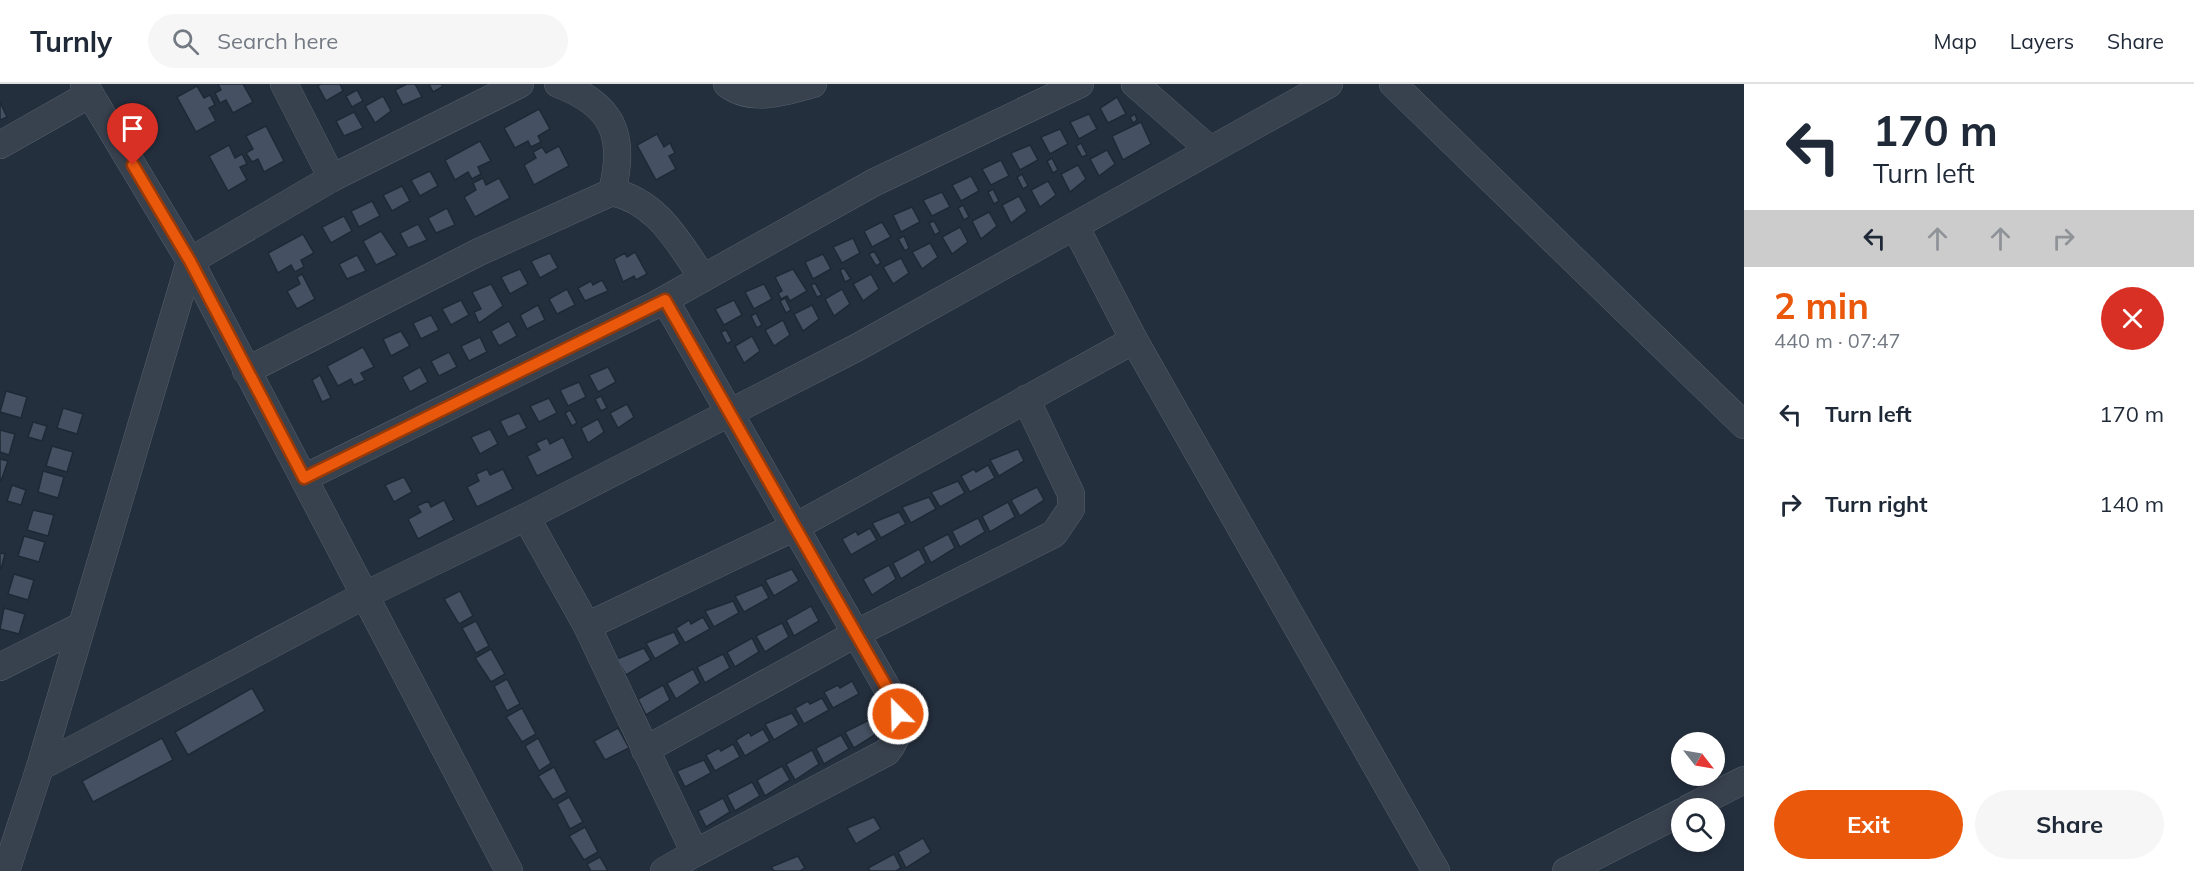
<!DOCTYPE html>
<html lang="en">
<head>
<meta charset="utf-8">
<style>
	:root { --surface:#fff; --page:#f6f6f7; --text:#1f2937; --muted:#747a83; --line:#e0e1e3; --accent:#ea580c }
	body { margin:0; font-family:Mulish,sans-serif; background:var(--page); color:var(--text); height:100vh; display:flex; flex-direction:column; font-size:22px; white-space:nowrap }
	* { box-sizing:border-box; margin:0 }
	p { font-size:20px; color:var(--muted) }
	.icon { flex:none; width:33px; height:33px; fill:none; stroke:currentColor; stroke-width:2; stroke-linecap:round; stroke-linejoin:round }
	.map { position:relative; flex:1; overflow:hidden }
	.sheet { display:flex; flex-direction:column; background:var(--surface); width:450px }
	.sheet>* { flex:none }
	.banner { background:#fff; color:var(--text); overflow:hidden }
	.needle { width:39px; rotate:121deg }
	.controls { position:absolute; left:1671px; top:648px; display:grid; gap:12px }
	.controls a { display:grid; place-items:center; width:54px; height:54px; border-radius:50%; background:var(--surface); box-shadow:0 3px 9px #0003; font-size:30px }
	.pin { position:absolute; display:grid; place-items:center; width:51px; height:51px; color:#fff; margin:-62px -26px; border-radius:50% 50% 50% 0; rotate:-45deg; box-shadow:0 0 6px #0007 }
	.pin .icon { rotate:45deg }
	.me { position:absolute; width:66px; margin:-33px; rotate:337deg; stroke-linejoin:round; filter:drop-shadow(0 0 4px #0008) }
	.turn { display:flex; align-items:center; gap:21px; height:126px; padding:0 30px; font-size:27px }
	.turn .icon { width:78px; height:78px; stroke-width:2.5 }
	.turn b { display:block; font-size:42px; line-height:51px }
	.lanes { display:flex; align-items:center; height:57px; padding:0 30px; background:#0003; justify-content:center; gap:30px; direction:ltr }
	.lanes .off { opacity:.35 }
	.round { display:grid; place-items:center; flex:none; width:63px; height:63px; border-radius:32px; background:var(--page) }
	.head { display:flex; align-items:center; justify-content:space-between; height:102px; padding:0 30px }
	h1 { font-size:36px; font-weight:700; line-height:45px; color:var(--accent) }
	.button { display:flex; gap:12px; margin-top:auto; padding:12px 30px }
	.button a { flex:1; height:69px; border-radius:36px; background:var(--accent); color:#fff; font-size:24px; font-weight:700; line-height:69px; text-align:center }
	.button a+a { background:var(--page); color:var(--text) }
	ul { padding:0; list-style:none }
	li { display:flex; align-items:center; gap:18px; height:90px; padding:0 30px }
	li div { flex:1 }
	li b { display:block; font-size:22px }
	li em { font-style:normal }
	header { display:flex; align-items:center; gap:36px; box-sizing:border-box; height:84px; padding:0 30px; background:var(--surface); border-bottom:2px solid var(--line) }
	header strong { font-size:28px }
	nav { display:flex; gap:33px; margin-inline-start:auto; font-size:21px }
	.search { width:420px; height:54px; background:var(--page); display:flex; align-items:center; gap:15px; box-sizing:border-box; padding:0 21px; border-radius:33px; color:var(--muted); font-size:22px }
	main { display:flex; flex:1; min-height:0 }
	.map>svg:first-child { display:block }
	.building { fill:#455162; stroke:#1f2835; stroke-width:1.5 }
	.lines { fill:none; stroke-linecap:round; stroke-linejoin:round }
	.minor-casing { stroke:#565f6c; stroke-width:28 }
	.minor { stroke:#38414e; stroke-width:27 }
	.route-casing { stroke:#983908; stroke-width:15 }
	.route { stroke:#ea580c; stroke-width:10 }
</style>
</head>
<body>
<header>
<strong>Turnly</strong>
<div class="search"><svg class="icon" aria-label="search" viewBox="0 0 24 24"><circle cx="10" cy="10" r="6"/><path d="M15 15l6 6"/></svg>Search here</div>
<nav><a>Map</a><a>Layers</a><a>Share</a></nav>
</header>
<main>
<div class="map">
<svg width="1744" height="787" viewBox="0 0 1744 787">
	<rect width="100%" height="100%" fill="#242f3e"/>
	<g class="building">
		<polygon points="218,0 243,0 253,18 233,29 226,16 220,19 215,9 221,6"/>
		<polygon points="321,0 340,0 343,7 326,17 318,2"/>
		<polygon points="407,0 415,0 422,13 403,21 395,6"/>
		<polygon points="429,0 442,0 442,3 433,8"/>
		<polygon points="197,2 204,14 210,11 215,21 209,24 216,37 196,48 177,13"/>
		<polygon points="357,6 363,17 352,23 346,12"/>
		<polygon points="383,12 391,27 375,39 365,22"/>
		<polygon points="1117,13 1126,30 1108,39 1100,24"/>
		<polygon points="0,18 7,33 0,36"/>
		<polygon points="539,25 550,45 538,52 541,58 531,63 528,57 515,64 504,44"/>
		<polygon points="354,28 363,44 344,52 336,37"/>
		<polygon points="1089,30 1097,45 1079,55 1070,38"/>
		<polygon points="1135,30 1137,36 1133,39 1130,33"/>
		<polygon points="1141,38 1151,60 1123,76 1112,52"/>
		<polygon points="266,42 284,77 264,88 258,75 252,78 246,69 253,65 246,52"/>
		<polygon points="1060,45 1068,60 1050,70 1041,53"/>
		<polygon points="657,50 664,63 670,59 675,69 669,72 676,85 656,96 637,61"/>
		<polygon points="480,57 491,77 478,83 481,90 472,95 468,88 455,96 445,76"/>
		<polygon points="1081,59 1087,71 1082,73 1076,62"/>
		<polygon points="229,61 235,74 242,70 247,80 240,83 247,96 228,107 209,72"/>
		<polygon points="1030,61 1038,76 1020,86 1011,69"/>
		<polygon points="559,62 569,82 534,101 524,81 536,74 533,68 542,63 546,69"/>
		<polygon points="1107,66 1115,80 1099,92 1090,75"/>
		<polygon points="1052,74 1058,86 1053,89 1047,77"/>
		<polygon points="1001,76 1009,92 991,101 982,85"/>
		<polygon points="1078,81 1086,95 1070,108 1061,90"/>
		<polygon points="430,87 438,102 420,112 411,96"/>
		<polygon points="1022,90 1028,102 1023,105 1017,93"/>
		<polygon points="971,92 979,107 961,117 952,101"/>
		<polygon points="483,94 486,101 499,94 510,114 475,133 464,113 476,106 473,99"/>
		<polygon points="1048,97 1056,111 1040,123 1031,106"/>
		<polygon points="402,102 410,117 392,127 383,111"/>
		<polygon points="993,105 999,117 994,120 988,108"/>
		<polygon points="942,108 950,123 932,132 923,116"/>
		<polygon points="1019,112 1027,127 1011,139 1002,121"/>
		<polygon points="372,117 380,132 359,143 351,127"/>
		<polygon points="963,121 969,133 964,136 958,124"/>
		<polygon points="912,123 920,138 901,148 893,131"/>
		<polygon points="447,124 455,141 436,149 428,134"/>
		<polygon points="989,128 997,142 981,155 972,137"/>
		<polygon points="344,132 352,147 331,159 322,143"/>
		<polygon points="934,137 940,148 935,151 929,139"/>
		<polygon points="882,138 891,153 872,163 864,147"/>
		<polygon points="418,140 427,156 408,164 400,149"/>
		<polygon points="960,143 968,158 952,170 942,153"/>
		<polygon points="381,147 397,171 376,181 363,157"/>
		<polygon points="303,150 314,169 301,176 304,183 295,188 291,181 278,189 268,169"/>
		<polygon points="904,152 909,164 905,167 898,155"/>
		<polygon points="853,154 860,169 842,179 833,163"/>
		<polygon points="930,159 938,173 922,185 912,168"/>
		<polygon points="874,167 881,179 876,182 869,170"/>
		<polygon points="635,168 647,190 636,196 634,192 623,198 614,175 625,169 627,173"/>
		<polygon points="550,169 558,184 540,194 531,177"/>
		<polygon points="823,170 831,185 813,195 805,178"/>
		<polygon points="357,171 366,187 347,195 339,180"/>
		<polygon points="901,174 909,189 893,200 883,183"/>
		<polygon points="844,184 851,195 845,198 840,186"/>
		<polygon points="520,185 528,200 510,210 501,193"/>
		<polygon points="793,185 807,207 790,217 787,212 781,215 778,209 782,207 775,193"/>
		<polygon points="302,190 315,215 297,225 287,207 300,200 297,193"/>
		<polygon points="871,190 879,205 863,217 853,200"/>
		<polygon points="602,196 608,207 585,217 578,204 591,197 593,201"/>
		<polygon points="815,199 822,211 817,213 811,201"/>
		<polygon points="491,200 503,222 479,239 474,228 481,225 472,208"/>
		<polygon points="764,200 772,215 754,225 745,208"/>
		<polygon points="567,205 575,221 557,230 549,215"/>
		<polygon points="842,205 850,220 834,232 825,215"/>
		<polygon points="785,214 791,226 786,229 780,217"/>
		<polygon points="461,216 469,231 451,241 442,225"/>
		<polygon points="734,216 742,231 724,241 715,225"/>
		<polygon points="538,221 545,236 527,245 520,231"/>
		<polygon points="812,221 819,235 803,247 794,230"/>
		<polygon points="756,229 762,241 757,244 751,232"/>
		<polygon points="431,231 439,246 421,255 413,239"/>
		<polygon points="783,236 790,251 774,262 765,246"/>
		<polygon points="509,237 517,252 499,262 491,247"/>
		<polygon points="726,246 732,257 727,260 721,248"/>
		<polygon points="401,247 410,262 391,272 383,255"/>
		<polygon points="752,252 760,267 744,279 735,262"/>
		<polygon points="480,253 487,268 469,277 461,262"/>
		<polygon points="363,263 374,283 361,289 365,296 354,301 351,295 338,302 327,282"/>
		<polygon points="449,268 457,283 439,292 431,277"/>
		<polygon points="420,283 428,298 410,308 402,293"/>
		<polygon points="608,283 616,298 598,308 589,291"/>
		<polygon points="320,291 331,314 322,318 312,296"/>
		<polygon points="579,298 586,313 568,322 560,306"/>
		<polygon points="6,307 27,313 21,334 0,328"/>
		<polygon points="601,312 607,324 601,327 595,315"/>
		<polygon points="549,314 557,329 539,338 530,322"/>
		<polygon points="627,320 634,333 618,344 610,329"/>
		<polygon points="63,324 83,330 77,350 57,344"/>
		<polygon points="570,326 577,339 572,342 565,329"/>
		<polygon points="519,329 527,344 508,353 500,337"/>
		<polygon points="598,335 604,348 588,359 581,344"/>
		<polygon points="33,338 47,342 42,357 28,353"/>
		<polygon points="490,345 498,360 480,370 471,353"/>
		<polygon points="0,346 15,350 9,371 0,368"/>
		<polygon points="563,353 573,374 537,392 527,372 540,366 536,359 547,354 550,360"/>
		<polygon points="52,362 73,368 67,388 46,382"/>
		<polygon points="1018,365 1024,377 999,392 990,376"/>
		<polygon points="0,375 8,377 1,397 0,397"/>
		<polygon points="988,381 995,394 970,408 961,392 974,385 976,388"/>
		<polygon points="487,385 490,391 503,385 513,405 477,423 467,403 479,397 476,390"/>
		<polygon points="43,387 64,393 58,414 38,408"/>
		<polygon points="404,393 412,408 394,418 385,401"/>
		<polygon points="958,397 965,409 940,423 931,408"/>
		<polygon points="12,401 26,406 21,421 7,417"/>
		<polygon points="1037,403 1044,416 1020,432 1011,416"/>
		<polygon points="929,413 936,425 911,439 902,423"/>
		<polygon points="444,416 454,436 418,455 408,435 421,428 417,422 428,417 431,423"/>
		<polygon points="1008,418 1015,433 990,448 982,432"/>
		<polygon points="33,426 54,431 48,452 27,446"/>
		<polygon points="899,428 906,440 881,454 872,439"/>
		<polygon points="978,434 985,448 960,463 952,447"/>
		<polygon points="870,444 877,456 851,471 842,455 856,447 858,451"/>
		<polygon points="948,450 955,464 931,479 923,463"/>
		<polygon points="24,452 45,458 39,478 18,472"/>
		<polygon points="919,465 926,479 901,495 893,479"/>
		<polygon points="0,469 5,470 1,485 0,485"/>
		<polygon points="889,481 896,495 872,511 863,495"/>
		<polygon points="792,485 799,497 774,512 765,496"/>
		<polygon points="14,490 34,496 28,516 8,510"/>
		<polygon points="762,501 769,514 744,528 735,512"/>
		<polygon points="460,507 473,532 459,540 444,515"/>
		<polygon points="733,517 739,529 714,543 705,527"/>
		<polygon points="811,522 819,537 794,552 786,536"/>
		<polygon points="4,524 25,530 19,550 0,545"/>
		<polygon points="703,533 710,545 685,559 676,544 689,536 691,540"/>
		<polygon points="476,537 489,562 476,569 462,544"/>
		<polygon points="782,539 789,553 765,568 756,552"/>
		<polygon points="674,548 680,560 655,575 646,559"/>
		<polygon points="752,554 759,568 735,583 727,568"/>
		<polygon points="644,564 651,576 626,591 617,575"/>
		<polygon points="491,565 505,590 491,598 475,574"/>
		<polygon points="723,570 730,584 705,599 697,583"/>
		<polygon points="693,585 700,599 676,615 667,599"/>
		<polygon points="507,595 520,620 507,627 494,602"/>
		<polygon points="852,597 859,610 833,624 824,608 838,601 840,604"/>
		<polygon points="663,601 670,616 646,631 638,615"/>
		<polygon points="252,604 265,627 188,671 175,648"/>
		<polygon points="822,614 829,626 804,640 795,624 808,617 810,620"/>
		<polygon points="522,624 536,650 522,658 506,633"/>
		<polygon points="792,629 799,641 774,656 765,640"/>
		<polygon points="871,635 878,649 854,664 845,648"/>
		<polygon points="618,644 629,664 605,676 594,657"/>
		<polygon points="763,645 770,657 745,672 736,656 749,648 751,652"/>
		<polygon points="841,651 849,665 824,680 816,664"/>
		<polygon points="162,654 173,676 93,718 82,697"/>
		<polygon points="538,654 551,679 539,687 525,662"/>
		<polygon points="733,660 740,673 715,687 706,671 719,664 721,667"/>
		<polygon points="812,666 819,680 795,696 786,680"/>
		<polygon points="704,676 711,689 685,703 677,687"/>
		<polygon points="782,682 790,696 765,712 757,696"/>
		<polygon points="554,683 567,708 553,716 538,692"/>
		<polygon points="752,698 760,712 735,727 727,711"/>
		<polygon points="569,713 583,738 570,745 557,720"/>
		<polygon points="723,714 730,728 706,743 698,727"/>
		<polygon points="874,733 881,745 856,760 847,744"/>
		<polygon points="585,743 598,768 584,776 569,752"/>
		<polygon points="923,754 931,768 906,784 898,768"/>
		<polygon points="894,770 901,784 896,787 870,787 868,784"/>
		<polygon points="798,772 805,784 800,787 774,787 771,783"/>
		<polygon points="600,773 608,787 591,787 587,780"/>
	</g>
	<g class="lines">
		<g class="minor-casing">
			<g id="minor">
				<polyline points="84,0 190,177 509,787"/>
				<polyline points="284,0 332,94"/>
				<path d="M558,0C614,21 626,52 612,108"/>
				<path d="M727,0C751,19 785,8 813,0"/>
				<polyline points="1135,0 1209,65"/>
				<polyline points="1393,0 1744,341"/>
				<polyline points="0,61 90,10"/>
				<polyline points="1075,142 1134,256 1436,787"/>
				<path d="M246,287L479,168L612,108C658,118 678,158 703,194"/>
				<polyline points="304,394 657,220 873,99 1080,0"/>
				<polyline points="526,433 587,542 797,442 1134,256"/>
				<path d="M587,542L695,769L887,668C901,650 900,637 894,616L665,216"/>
				<polyline points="0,583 81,542"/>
				<polyline points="645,666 857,549 1054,450 1071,425 1071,410 1026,315"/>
				<polyline points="40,683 363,512 526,433 856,264 1329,0"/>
				<polyline points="1689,724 1744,696"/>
				<polyline points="6,787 40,683 190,177 332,94 520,0"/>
				<polyline points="664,787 695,769"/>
				<polyline points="1566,787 1682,728"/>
			</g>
		</g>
		<use href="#minor" class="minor"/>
	</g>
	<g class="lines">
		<g class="route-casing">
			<polyline id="route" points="133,81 190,177 304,394 665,216 894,616 898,630"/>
		</g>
		<use href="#route" class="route"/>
	</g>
</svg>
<div class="controls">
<a><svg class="needle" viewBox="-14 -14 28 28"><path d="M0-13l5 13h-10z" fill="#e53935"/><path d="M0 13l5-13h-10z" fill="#747a83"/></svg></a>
<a><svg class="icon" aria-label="search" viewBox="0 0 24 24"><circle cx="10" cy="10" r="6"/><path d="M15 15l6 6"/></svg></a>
</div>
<div class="pin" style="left:133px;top:81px;background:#d93025"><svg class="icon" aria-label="arrive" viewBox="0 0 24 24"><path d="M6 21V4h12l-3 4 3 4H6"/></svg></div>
<svg class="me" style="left:898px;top:630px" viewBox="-20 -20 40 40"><circle r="17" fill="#ea580c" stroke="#fff" stroke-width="3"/><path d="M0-11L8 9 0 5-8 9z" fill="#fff"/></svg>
</div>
<section class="sheet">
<div class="banner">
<div class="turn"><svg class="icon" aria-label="left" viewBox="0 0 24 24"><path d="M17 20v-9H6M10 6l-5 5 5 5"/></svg><div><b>170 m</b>Turn left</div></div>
<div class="lanes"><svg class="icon" aria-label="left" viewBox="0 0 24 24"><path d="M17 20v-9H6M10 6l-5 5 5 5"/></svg><svg class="icon off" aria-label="ahead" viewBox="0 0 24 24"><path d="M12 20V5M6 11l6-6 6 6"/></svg><svg class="icon off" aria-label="ahead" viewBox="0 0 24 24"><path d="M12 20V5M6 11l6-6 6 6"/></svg><svg class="icon off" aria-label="right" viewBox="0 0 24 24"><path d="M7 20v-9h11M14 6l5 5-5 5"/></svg></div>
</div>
<div class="head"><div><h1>2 min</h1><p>440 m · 07:47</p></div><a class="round" style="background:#d93025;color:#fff"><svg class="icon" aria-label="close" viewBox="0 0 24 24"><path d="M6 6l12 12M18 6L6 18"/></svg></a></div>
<ul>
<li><svg class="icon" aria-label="left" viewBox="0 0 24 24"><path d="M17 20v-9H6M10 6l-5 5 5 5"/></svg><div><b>Turn left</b></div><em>170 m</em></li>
<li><svg class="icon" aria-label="right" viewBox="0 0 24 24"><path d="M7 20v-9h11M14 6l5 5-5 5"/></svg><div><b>Turn right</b></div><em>140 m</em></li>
</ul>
<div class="button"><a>Exit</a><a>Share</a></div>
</section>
</main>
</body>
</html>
